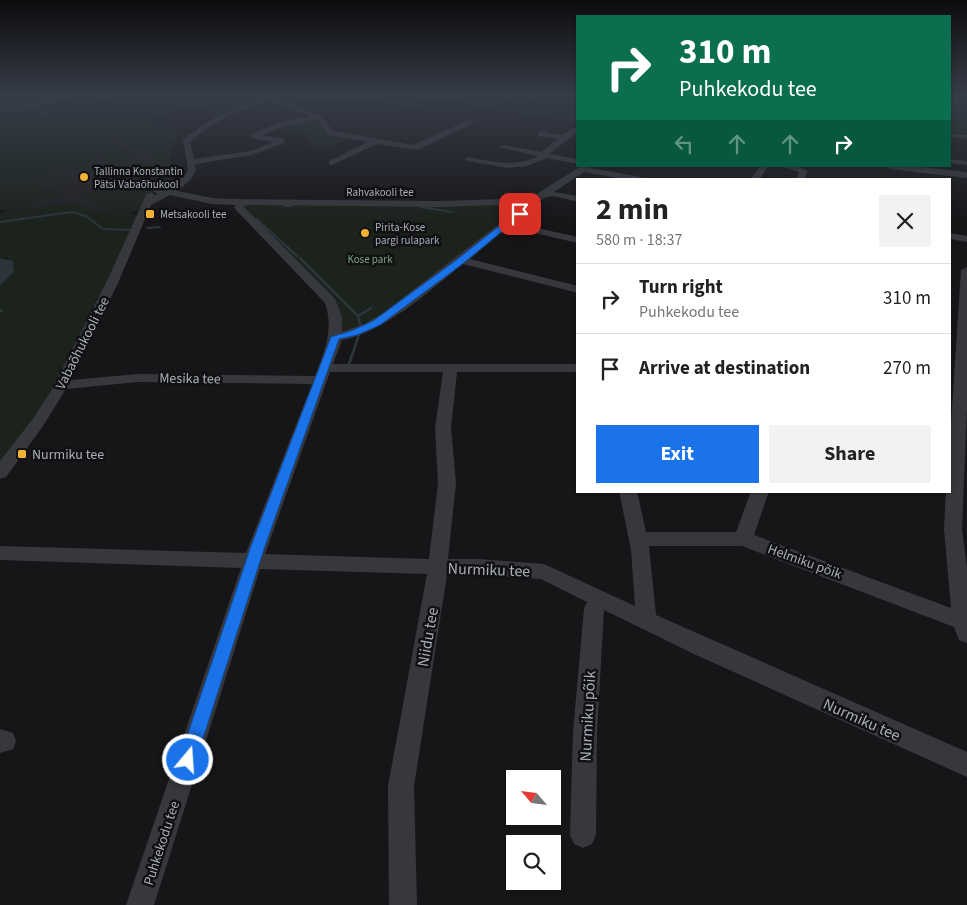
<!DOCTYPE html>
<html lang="en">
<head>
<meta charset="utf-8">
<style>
	:root { --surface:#fff; --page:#f2f2f2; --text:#222; --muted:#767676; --line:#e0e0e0; --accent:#1a73e8 }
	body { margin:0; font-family:"Source Sans 3",sans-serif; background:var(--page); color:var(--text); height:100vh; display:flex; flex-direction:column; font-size:19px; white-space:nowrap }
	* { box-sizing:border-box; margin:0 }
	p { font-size:16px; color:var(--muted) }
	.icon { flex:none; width:28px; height:28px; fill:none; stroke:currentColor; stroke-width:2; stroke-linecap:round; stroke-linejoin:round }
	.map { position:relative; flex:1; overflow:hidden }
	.drawer { position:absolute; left:576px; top:178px; width:375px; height:315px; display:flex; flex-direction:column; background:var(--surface); border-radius:0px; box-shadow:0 1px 4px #0004 }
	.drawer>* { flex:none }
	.top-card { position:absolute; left:576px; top:15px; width:375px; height:152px; border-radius:0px; box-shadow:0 1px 4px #0004; background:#0b6e4f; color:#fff; overflow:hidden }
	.needle { width:32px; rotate:298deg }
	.tools { position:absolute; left:506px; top:770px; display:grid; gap:10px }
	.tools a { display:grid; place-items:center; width:55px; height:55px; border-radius:0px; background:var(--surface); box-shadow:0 1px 4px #0004; font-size:25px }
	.pin { position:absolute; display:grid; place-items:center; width:42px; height:42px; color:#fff; margin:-21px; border-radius:10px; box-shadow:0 2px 8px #0006 }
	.me { position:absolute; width:55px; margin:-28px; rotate:18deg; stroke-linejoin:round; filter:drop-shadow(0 0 4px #0008) }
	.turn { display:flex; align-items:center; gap:18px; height:105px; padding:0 20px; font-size:22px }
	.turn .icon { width:65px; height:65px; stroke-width:2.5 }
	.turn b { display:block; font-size:35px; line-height:42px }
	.lanes { display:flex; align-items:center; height:48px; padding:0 20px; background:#0003; justify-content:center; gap:25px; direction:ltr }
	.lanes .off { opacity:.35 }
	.round { display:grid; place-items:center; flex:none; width:52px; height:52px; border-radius:0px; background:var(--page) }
	.headline { display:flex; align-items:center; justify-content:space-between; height:85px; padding:0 20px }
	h1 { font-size:30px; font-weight:700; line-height:38px }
	.action { display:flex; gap:10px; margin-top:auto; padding:10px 20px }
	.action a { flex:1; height:58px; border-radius:0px; background:var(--accent); color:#fff; font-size:20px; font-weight:700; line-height:58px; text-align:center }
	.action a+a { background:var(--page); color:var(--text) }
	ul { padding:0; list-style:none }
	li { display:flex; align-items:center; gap:15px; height:70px; padding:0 20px; border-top:1px solid var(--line) }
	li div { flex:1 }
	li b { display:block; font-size:19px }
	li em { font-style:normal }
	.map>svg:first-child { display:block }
	.built { fill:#222225 }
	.green { fill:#1c231d; fill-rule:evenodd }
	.water { fill:#2c353c }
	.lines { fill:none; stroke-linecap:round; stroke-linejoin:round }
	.stream-far3 { stroke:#2c353c; stroke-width:1 }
	.stream-far2 { stroke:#2c353c; stroke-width:2 }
	.stream-far1 { stroke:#2c353c; stroke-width:2.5 }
	.stream { stroke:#2c353c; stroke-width:3 }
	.minor { fill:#37383d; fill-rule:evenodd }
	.route { fill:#1a73e8; stroke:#114b97 }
	.poi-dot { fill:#f2b134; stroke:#111113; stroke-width:2 }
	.labels { text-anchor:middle; stroke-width:5; stroke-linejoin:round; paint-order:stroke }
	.far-poi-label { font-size:11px; fill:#a8adb8; stroke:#111113; text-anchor:start }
	.far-street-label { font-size:11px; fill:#a8adb8; stroke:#111113 }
	.far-park-label { font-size:11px; fill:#7fa381; stroke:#111113 }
	.street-label { font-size:14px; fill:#a8adb8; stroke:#111113 }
	.poi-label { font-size:14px; fill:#a8adb8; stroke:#111113; text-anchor:start }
	.near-street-label { font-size:16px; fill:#a8adb8; stroke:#111113 }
</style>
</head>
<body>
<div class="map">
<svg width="967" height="905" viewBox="0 0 967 905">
	<rect width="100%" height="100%" fill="#161618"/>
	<polygon class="built" points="86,123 167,164 160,183 152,187 129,215 8,211 12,203 0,169 65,167 87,154"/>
	<g class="green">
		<polygon points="0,95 59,95 41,102 0,109"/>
		<path d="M80,95H276L224,115L202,108L176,109L147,119L177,131L170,161L177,170L182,171C163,182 162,187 140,182L144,180L149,181L155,178L140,175L134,177L140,179L137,180L131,179L140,173L142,170L123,169L109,173L115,170V168L101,156L91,159L107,173L97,175L70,167L32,181L31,183L33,184L52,189L66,195L36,201L33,203L32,206L10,209L77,203L75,204L98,211L94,214L101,212L137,215L101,297L91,301L101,299L64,369L59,372H63L53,391L6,458L0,461V285L14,272V264L6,258H0V213L8,210L0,211V113L35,107ZM112,137L131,147L125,149C132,152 135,154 142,152L166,165L152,167L153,166L104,139Z"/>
		<polygon points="401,95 577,95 577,122"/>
		<polygon points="950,95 967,95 967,134 950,132"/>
		<polygon points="307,120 317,121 329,135 349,139 322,151 311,145 305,132 281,128"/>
		<path d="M119,182C130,183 144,182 154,188L147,195L139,211C126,214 108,211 96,206L100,204L84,197L79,198Z"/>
		<polygon points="248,204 527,204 376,321 343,332 340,331 339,316 243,206"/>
	</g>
	<g class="water">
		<polygon points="59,95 80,95 35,107 0,113 0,109 40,102"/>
		<polygon points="0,258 13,261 14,272 0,285"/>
	</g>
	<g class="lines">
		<g class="stream-far3">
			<polyline points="190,95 212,107"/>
			<polyline points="534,99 538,95"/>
			<polyline points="179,108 199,101"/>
			<polyline points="569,109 578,103"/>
			<polyline points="42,114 112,95"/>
		</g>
		<g class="stream-far2">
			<polyline points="284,206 291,206"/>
			<polyline points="421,207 452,212"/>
			<polyline points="257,219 287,247"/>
			<polyline points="0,222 72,212 86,216 103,229 131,230"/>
			<polyline points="147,228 160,227"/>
		</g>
		<g class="stream-far1">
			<polyline points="286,246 297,256"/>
			<polyline points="300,258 358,316 361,328"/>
			<polyline points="0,310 2,311"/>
			<polyline points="358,316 371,308"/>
			<polyline points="352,356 359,334"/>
		</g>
		<polyline class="stream" points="349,364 352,355"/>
		<g class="minor">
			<path d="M272,95H281L275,98L321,116L333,131L413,145L468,120L475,122L417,150L377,144L332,165H329V161L368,142L328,135L317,119L283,127L262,135L284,139V143L252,155L195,164L196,170L191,179L178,191L212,198L233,199L440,201L530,198L581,166H591L590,168L641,177L642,179H623L584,172L554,192L578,196V202C569,200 554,194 547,197C537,200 524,215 514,223L578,237V243L508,227L470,259L578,286V293L463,264C430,290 384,333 342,340L333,364H578V372H457L451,428L456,483L448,559H479L544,564L635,606L631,550L619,491H637L646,532H736L751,491H769L754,535L951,608L944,529L946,491H950V438L961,270L967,267V409L962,529L967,568V643L959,640L954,627L742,546H649L656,615L967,752V777L696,655L604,610L597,732L596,835L592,844L583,848L574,844L570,835L573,732L584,609L587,602L541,579L479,575H447L414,786L417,905H389L388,786L427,574L260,569L154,905H126L241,568L0,560V546L246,553L312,384L138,382L66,389L43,426L6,477L0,479V461L32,420L51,391L106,283L146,195L151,192L155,195L158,194L153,191L157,186L174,184L185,175L188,170L183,139L215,117ZM269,100L311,116L278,123L251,134V138L273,142L250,151L194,159L190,142C213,121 240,110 269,100ZM170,195L212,204L236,205L234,207L237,211L325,303C334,330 325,350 315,376L138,374L71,380L118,283L151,205ZM525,204L383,313L364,324L342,332V317L335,299L244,207L245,205L440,207ZM330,372H443L435,428L438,483L429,559L265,554Z"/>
			<polygon points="353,95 367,95 422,106 419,108"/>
			<path d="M573,128H578V132L549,154L578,159V164L547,158L527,166L508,168L468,161L464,159L468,157C491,161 516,168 538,156L499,147L503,145L541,152L558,139L538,136V132L544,130L547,133L563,135Z"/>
			<polygon points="950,133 967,135 967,139 950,137"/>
			<polygon points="950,159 967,161 967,165 950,163"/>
			<polygon points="760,166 768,166 760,179 751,179"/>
			<polygon points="780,166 797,166 808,171 804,179 796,179 799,172"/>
			<polygon points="885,166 913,166 967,172 967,178 889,169"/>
			<polygon points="950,233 967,236 967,242 950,239"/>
			<polygon points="0,729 13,733 16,741 13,749 0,753"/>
		</g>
	</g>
	<linearGradient id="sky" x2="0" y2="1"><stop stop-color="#0c0c0d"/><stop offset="0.43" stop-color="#363c48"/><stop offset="1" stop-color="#363c48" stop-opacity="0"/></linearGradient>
	<rect width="967" height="222" fill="url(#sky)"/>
	<polygon class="route" points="517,212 523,214 461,265 380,325 357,335 339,339 265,546 196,760 194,766 188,769 182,766 179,760 251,546 331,337 351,331 373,321 455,261"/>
	<g class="poi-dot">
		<circle cx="84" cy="177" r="5"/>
		<rect x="145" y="209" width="10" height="10" rx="2.5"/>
		<circle cx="365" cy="233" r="5"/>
		<rect x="17" y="449" width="10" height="10" rx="2.5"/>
	</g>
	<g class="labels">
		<g class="far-poi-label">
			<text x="94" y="175">Tallinna Konstantin<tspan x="94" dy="13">Pätsi Vabaõhukool</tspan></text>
			<text x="160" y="218">Metsakooli tee</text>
			<text x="375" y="231">Pirita-Kose<tspan x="375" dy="13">pargi rulapark</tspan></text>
		</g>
		<g class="far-street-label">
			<text x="380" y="196">Rahvakooli tee</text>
		</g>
		<g class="far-park-label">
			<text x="370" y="263">Kose park</text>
		</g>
		<g class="street-label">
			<text transform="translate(82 343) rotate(-63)" y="5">Vabaõhukooli tee</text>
			<text transform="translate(190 378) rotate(1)" y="5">Mesika tee</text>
			<text transform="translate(805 561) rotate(20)" y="5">Helmiku põik</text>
			<text transform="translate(161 843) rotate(-72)" y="5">Puhkekodu tee</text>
		</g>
		<g class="poi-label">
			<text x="32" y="459">Nurmiku tee</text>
		</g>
		<g class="near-street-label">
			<text transform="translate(489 569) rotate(2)" y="6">Nurmiku tee</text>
			<text transform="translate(427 637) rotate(-80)" y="6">Niidu tee</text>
			<text transform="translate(587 716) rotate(-87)" y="6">Nurmiku põik</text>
			<text transform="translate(862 719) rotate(24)" y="6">Nurmiku tee</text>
		</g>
	</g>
</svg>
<div class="tools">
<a><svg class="needle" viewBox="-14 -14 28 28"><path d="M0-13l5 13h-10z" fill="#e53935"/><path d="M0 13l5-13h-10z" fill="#767676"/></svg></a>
<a><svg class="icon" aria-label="search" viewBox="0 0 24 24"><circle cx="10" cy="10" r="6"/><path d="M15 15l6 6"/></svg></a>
</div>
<div class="pin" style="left:520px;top:214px;background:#d93025"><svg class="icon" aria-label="arrive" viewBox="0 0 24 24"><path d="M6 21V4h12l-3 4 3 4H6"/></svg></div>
<svg class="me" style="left:188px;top:760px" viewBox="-20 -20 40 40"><circle r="17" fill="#1a73e8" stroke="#fff" stroke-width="3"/><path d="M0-11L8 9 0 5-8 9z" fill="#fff"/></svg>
<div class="top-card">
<div class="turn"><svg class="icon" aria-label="right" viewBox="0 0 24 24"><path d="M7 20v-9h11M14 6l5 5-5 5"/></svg><div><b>310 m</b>Puhkekodu tee</div></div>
<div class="lanes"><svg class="icon off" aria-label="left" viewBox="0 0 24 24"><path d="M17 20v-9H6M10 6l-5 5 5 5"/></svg><svg class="icon off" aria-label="ahead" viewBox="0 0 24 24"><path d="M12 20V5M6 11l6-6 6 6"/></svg><svg class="icon off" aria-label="ahead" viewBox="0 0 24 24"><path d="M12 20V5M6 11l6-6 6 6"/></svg><svg class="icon" aria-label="right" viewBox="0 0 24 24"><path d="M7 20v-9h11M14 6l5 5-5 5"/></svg></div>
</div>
<section class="drawer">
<div class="headline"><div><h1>2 min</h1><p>580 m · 18:37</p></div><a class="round"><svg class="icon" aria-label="close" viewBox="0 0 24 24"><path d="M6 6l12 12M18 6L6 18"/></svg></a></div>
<ul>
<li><svg class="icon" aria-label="right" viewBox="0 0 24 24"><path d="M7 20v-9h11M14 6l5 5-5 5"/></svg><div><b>Turn right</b><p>Puhkekodu tee</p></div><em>310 m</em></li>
<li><svg class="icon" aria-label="arrive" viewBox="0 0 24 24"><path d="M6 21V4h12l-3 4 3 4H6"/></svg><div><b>Arrive at destination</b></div><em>270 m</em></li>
</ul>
<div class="action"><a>Exit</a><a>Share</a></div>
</section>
</div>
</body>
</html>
